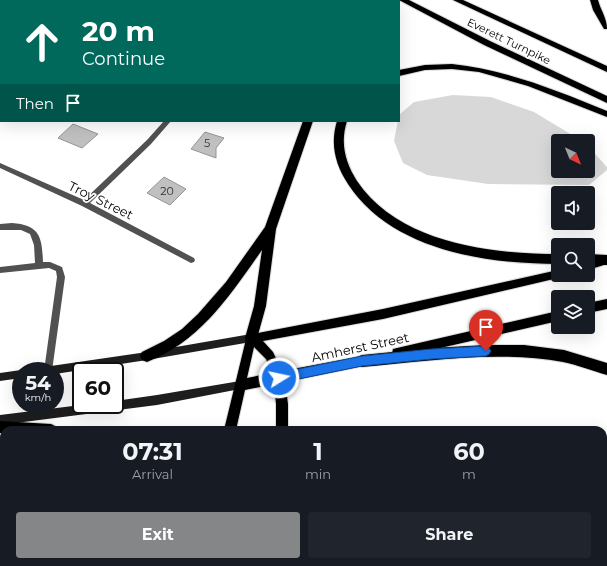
<!DOCTYPE html>
<html lang="en">
<head>
<meta charset="utf-8">
<style>
	:root { --surface:#171b24; --page:#20242c; --text:#f1f3f6; --muted:#9ea1a6; --accent:#858687 }
	body { margin:0; font-family:Montserrat,sans-serif; background:var(--page); color:var(--text); height:100vh; display:flex; flex-direction:column; font-size:15px; white-space:nowrap }
	* { box-sizing:border-box; margin:0 }
	p { font-size:13px; color:var(--muted) }
	.icon { flex:none; width:22px; height:22px; fill:none; stroke:currentColor; stroke-width:2; stroke-linecap:round; stroke-linejoin:round }
	.map { position:relative; flex:1; overflow:hidden }
	.sheet { position:absolute; left:0px; top:426px; width:607px; height:140px; display:flex; flex-direction:column; background:var(--surface); border-radius:12px 12px 0 0; box-shadow:0 4px 16px #0002 }
	.sheet>* { flex:none }
	.banner { position:absolute; left:0px; top:0px; width:400px; height:122px; box-shadow:0 4px 16px #0002; background:#00695c; color:#fff; overflow:hidden }
	.needle { width:26px; rotate:137deg }
	.controls { position:absolute; left:551px; top:134px; display:grid; gap:8px }
	.controls a { display:grid; place-items:center; width:44px; height:44px; border-radius:4px; background:var(--surface); box-shadow:0 4px 16px #0002; font-size:20px }
	.speed { position:absolute; left:12px; top:362px; display:flex; gap:8px; font-size:20px; font-weight:700; text-align:center }
	.speed>* { display:grid; place-content:center; width:52px; height:52px; border-radius:50%; background:var(--surface); box-shadow:0 4px 16px #0002; line-height:1 }
	.speed small { font-size:10px; font-weight:400 }
	.speed .limit { border:2px solid #111; border-radius:6px; background:#fff; color:#111 }
	.pin { position:absolute; display:grid; place-items:center; width:34px; height:34px; color:#fff; margin:-41px -17px; border-radius:50% 50% 50% 0; rotate:-45deg; box-shadow:0 0 4px #0007 }
	.pin .icon { rotate:45deg }
	.me { position:absolute; width:44px; margin:-22px; rotate:80deg; stroke-linejoin:round; filter:drop-shadow(0 0 3px #0008) }
	.turn { display:flex; align-items:center; gap:14px; height:84px; padding:0 16px; font-size:18px }
	.turn .icon { width:52px; height:52px; stroke-width:2.5 }
	.turn b { display:block; font-size:28px; line-height:34px }
	.then { display:flex; align-items:center; height:38px; padding:0 16px; background:#0003; gap:8px; font-size:15px }
	.eta { display:flex; justify-content:space-evenly; align-items:center; height:68px; text-align:center }
	.eta b { font-size:24px; font-weight:700; line-height:28px }
	.button { display:flex; gap:8px; margin-top:auto; padding:8px 16px }
	.button a { flex:1; height:46px; border-radius:4px; background:var(--accent); color:#fff; font-size:16px; font-weight:700; line-height:46px; text-align:center }
	.button a+a { background:var(--page); color:var(--text) }
	.map>svg:first-child { display:block }
	.green { fill:#d8d8d8 }
	.building { fill:#c0c0c0; stroke:#959595 }
	.lines { fill:none; stroke-linecap:round; stroke-linejoin:round }
	.primary-casing { stroke:#dbdbdb; stroke-width:2 }
	.motorway-casing { stroke:#dbdbdb; stroke-width:2 }
	.service { fill:#515151; fill-rule:evenodd }
	.minor { fill:#515151; fill-rule:evenodd }
	.secondary { fill:#1e1e1e; fill-rule:evenodd }
	.primary { fill:#000; fill-rule:evenodd }
	.motorway { fill:#000; fill-rule:evenodd }
	.route { fill:#1a73e8; stroke:#114b97 }
	.labels { text-anchor:middle; stroke-width:3.5; stroke-linejoin:round; paint-order:stroke }
	.far-street-label { font-size:11px; fill:#000; stroke:#fff }
	.number-label { font-size:11px; fill:#303030 }
	.street-label { font-size:13px; fill:#000; stroke:#fff }
</style>
</head>
<body>
<div class="map">
<svg width="607" height="566" viewBox="0 0 607 566">
	<rect width="100%" height="100%" fill="#fff"/>
	<polygon class="green" points="453,95 491,97 534,112 582,141 558,141 558,171 588,171 588,146 607,167 607,170 589,185 488,184 427,175 403,163 394,141 399,115 414,102"/>
	<g class="building">
		<polygon points="73,124 98,134 82,148 58,138"/>
		<polygon points="205,132 224,138 216,148 216,158 191,149"/>
		<polygon points="164,177 186,189 170,205 147,193"/>
	</g>
	<g class="lines">
		<g class="primary-casing">
			<g id="primary">
				<polygon points="607,256 607,264 588,270 588,262"/>
				<path d="M558,270V275H562L558,278L383,319L263,341L273,352L282,371L368,355L372,356L374,360L372,364L368,365L285,382L288,404V430H276V404L274,384L245,390L236,430H224L247,335L383,309ZM254,347L266,359L272,373L247,378Z"/>
				<polygon points="607,299 607,309 588,313 588,303"/>
				<polygon points="558,311 558,321 397,358 393,357 392,353 393,349 397,348"/>
				<polygon points="0,421 51,424 55,426 57,430 4,430 4,433 0,433"/>
				<polygon points="199,562 213,562 212,566 198,566"/>
				<rect x="260" y="562" width="14" height="4"/>
			</g>
		</g>
		<g class="motorway-casing">
			<g id="motorway">
				<polygon points="313,0 321,0 322,1 314,1"/>
				<polygon points="399,0 409,0 490,41 607,96 607,103 484,45"/>
				<polygon points="453,0 463,0 607,66 607,72"/>
				<path d="M590,0H598C601,11 607,18 607,29H604L593,10Z"/>
				<path d="M452,64C507,70 556,90 607,111V117L528,86L479,72L452,69L425,70L399,76V70L425,65Z"/>
				<path d="M303,121H313L276,229L266,306L256,342L251,344L246,342L245,338L254,306L262,250C230,295 201,341 147,362L142,360L140,356L142,352L164,341L182,329L198,314L226,282L265,227Z"/>
				<path d="M337,121H347C340,143 345,162 357,181C399,243 490,254 558,254V264C485,264 391,250 348,184C335,164 330,144 337,121Z"/>
				<polygon points="588,254 607,255 607,265 588,264"/>
				<path d="M486,345H524L564,350L607,363V375C593,371 578,365 563,362C497,350 428,361 362,367L357,365L355,361L357,357L362,355L432,348Z"/>
			</g>
		</g>
		<path class="service" d="M12,223C40,225 42,237 43,262H50L62,267L65,277L52,371H44L57,277L56,271L49,268L0,273V267L35,263L34,245L30,234L21,230H0V224Z"/>
		<g class="minor">
			<polygon points="211,0 216,0 217,1 211,1"/>
			<polygon points="164,121 171,121 151,144 90,203 194,258 195,260 194,262 191,263 82,206 0,168 0,163 84,200 147,140"/>
		</g>
		<g class="secondary">
			<polygon points="251,334 254,335 255,338 254,341 251,342 147,360 55,374 55,371 40,371 41,368 44,367 147,352"/>
			<polygon points="21,370 24,371 21,371 21,378 0,381 0,373"/>
			<polygon points="240,381 243,382 245,385 243,388 240,389 157,405 0,425 0,415 81,405 115,405 115,401 157,395"/>
		</g>
		<use href="#primary" class="primary"/>
		<use href="#motorway" class="motorway"/>
	</g>
	<polygon class="route" points="486,346 489,348 491,351 489,354 486,356 432,359 362,366 279,383 275,381 274,378 275,374 279,373 362,356 432,349"/>
	<g class="labels">
		<g class="far-street-label">
			<text transform="translate(509 41) rotate(26)" y="4">Everett Turnpike</text>
		</g>
		<g class="number-label">
			<text x="207" y="147">5</text>
			<text x="167" y="195">20</text>
		</g>
		<g class="street-label">
			<text transform="translate(101 200) rotate(26)" y="5">Troy Street</text>
			<text transform="translate(360 347) rotate(-12)" y="5">Amherst Street</text>
		</g>
	</g>
</svg>
<div class="controls">
<a><svg class="needle" viewBox="-14 -14 28 28"><path d="M0-13l5 13h-10z" fill="#e53935"/><path d="M0 13l5-13h-10z" fill="#9ea1a6"/></svg></a>
<a><svg class="icon" aria-label="sound" viewBox="0 0 24 24"><path d="M4 9h4l5-4v14l-5-4H4zM17 9q2 3 0 6"/></svg></a>
<a><svg class="icon" aria-label="search" viewBox="0 0 24 24"><circle cx="10" cy="10" r="6"/><path d="M15 15l6 6"/></svg></a>
<a><svg class="icon" aria-label="layers" viewBox="0 0 24 24"><path d="M12 4l9 5-9 5-9-5zM3 14l9 5 9-5"/></svg></a>
</div>
<div class="speed"><div>54<small>km/h</small></div><div class="limit">60</div></div>
<div class="pin" style="left:486px;top:351px;background:#d93025"><svg class="icon" aria-label="arrive" viewBox="0 0 24 24"><path d="M6 21V4h12l-3 4 3 4H6"/></svg></div>
<svg class="me" style="left:279px;top:378px" viewBox="-20 -20 40 40"><circle r="17" fill="#1a73e8" stroke="#fff" stroke-width="3"/><path d="M0-11L8 9 0 5-8 9z" fill="#fff"/></svg>
<div class="banner">
<div class="turn"><svg class="icon" aria-label="ahead" viewBox="0 0 24 24"><path d="M12 20V5M6 11l6-6 6 6"/></svg><div><b>20 m</b>Continue</div></div>
<div class="then">Then<svg class="icon" aria-label="arrive" viewBox="0 0 24 24"><path d="M6 21V4h12l-3 4 3 4H6"/></svg></div>
</div>
<section class="sheet">
<div class="eta">
<div><b>07:31</b><p>Arrival</p></div>
<div><b>1</b><p>min</p></div>
<div><b>60</b><p>m</p></div>
</div>
<div class="button"><a>Exit</a><a>Share</a></div>
</section>
</div>
</body>
</html>
